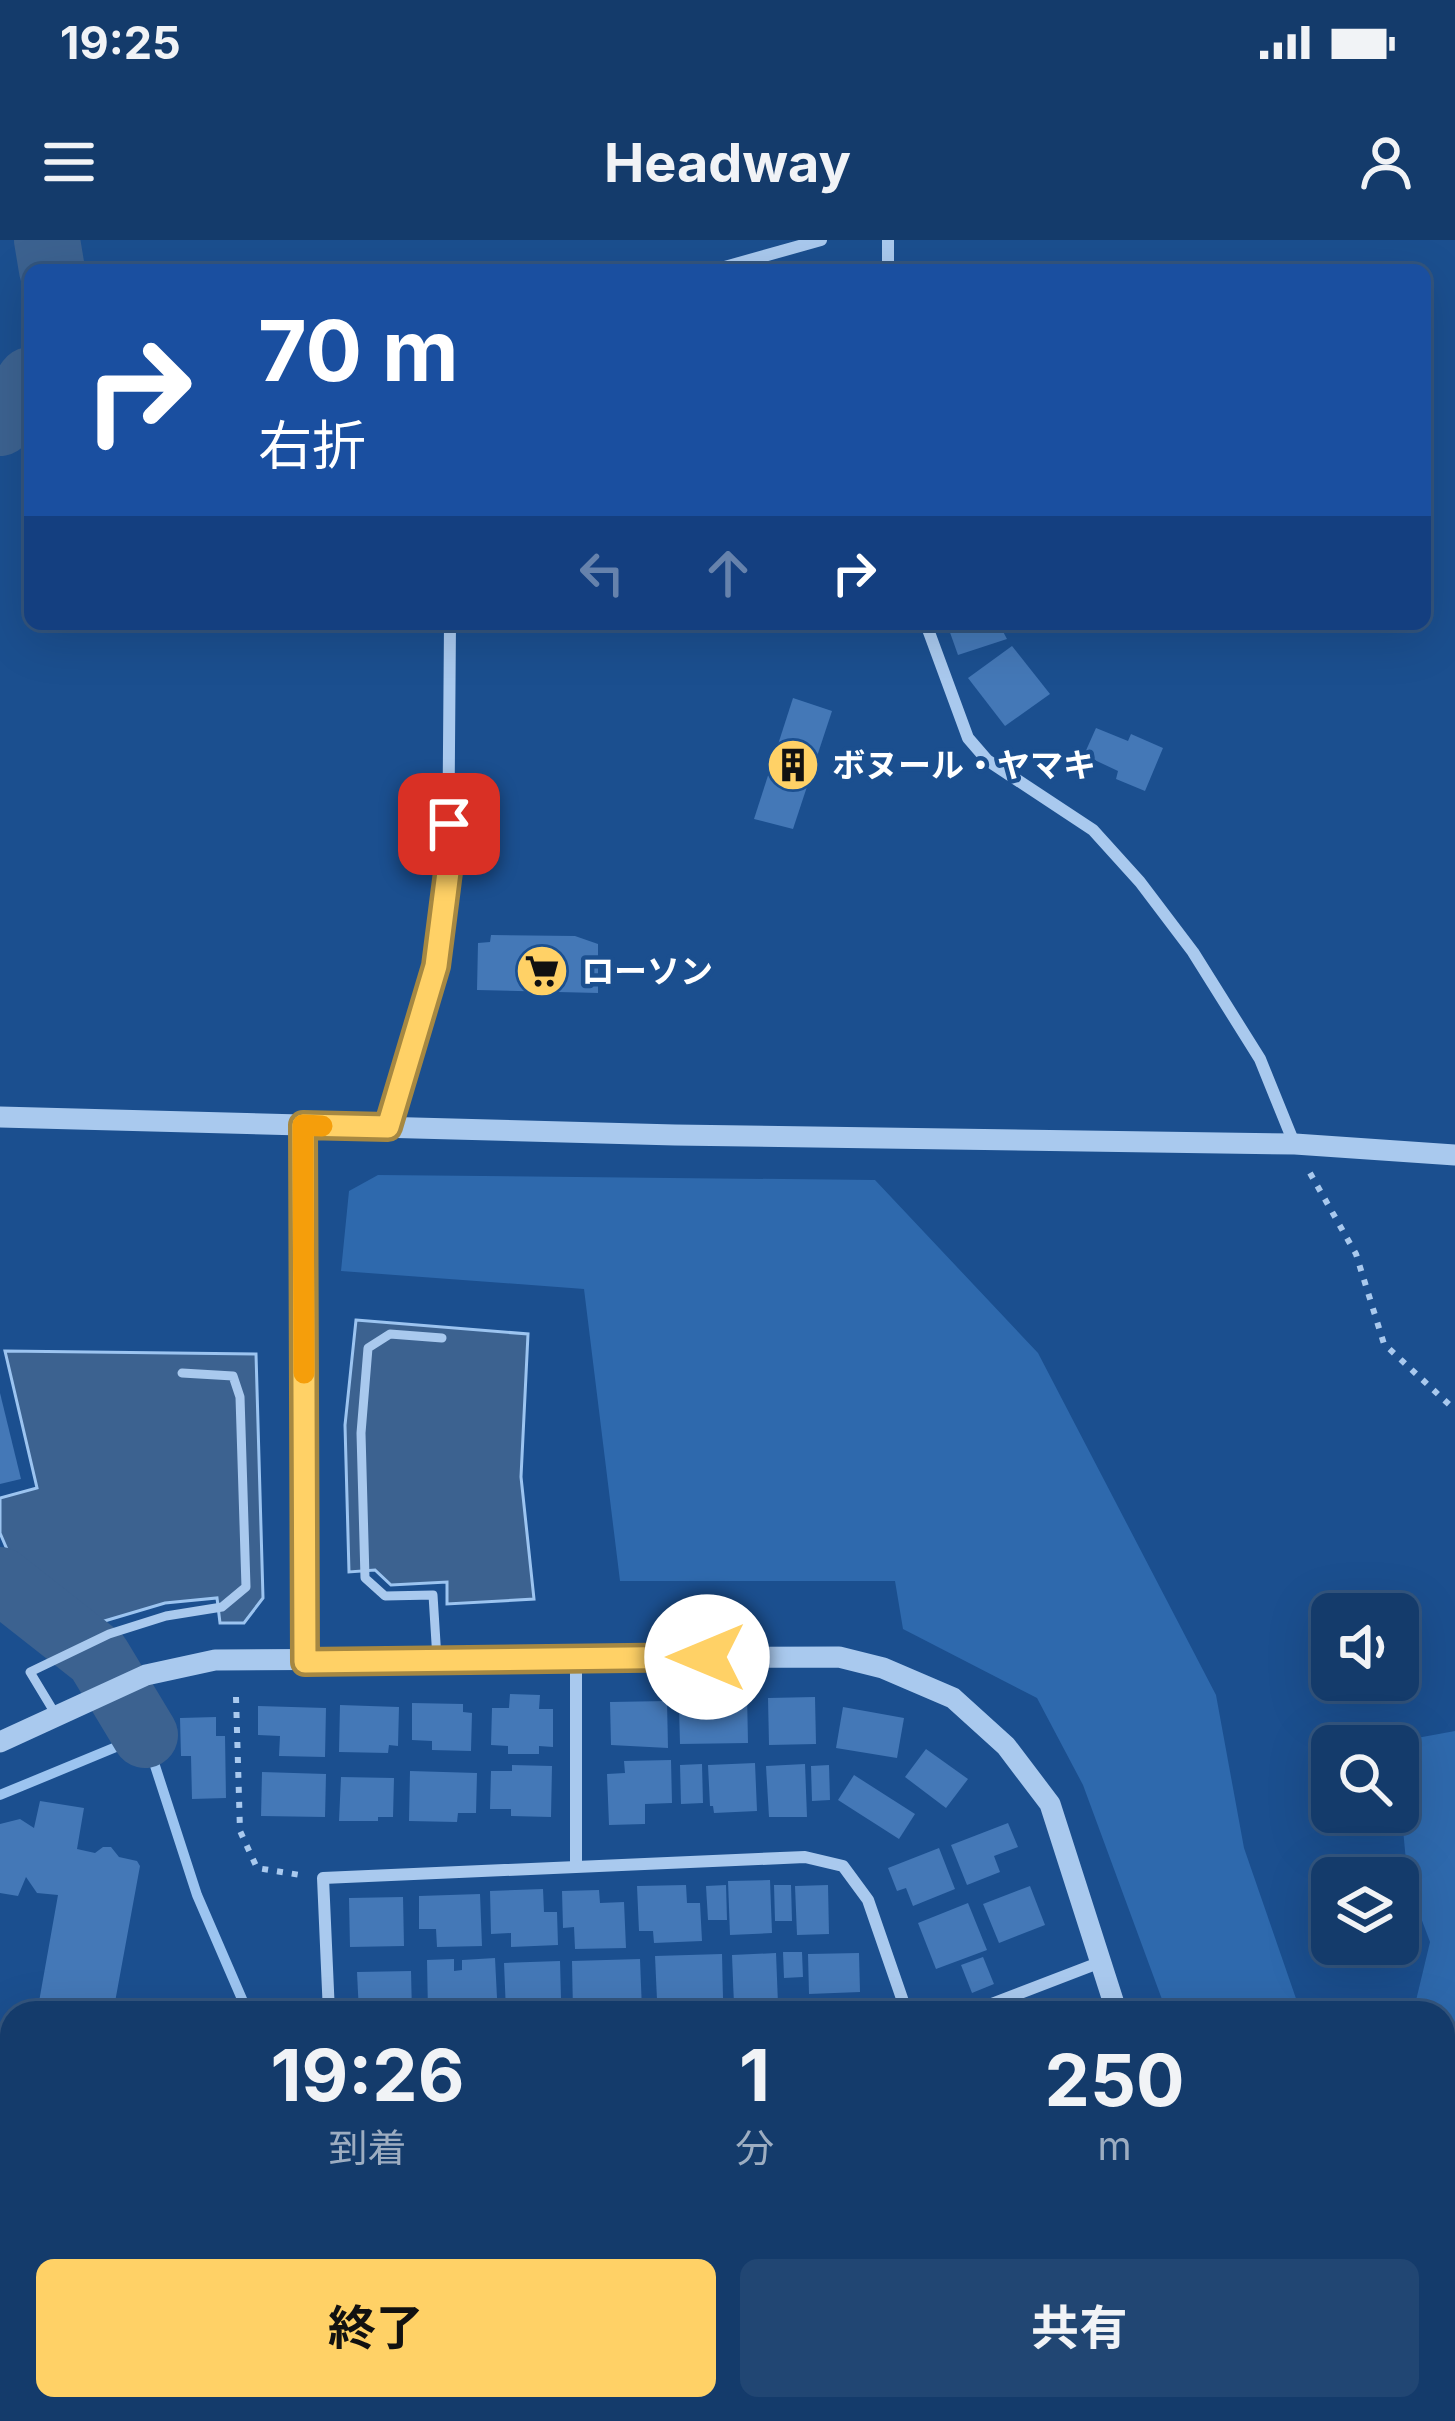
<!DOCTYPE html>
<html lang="ja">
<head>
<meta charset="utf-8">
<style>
	:root { --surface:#143b6b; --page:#214673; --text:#f1f3f6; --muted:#9dadc1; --line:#33557e; --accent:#ffd166 }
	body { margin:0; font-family:Inter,"Noto Sans JP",sans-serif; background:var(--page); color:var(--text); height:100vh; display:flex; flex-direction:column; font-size:45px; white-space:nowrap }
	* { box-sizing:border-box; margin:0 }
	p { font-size:39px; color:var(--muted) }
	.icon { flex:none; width:66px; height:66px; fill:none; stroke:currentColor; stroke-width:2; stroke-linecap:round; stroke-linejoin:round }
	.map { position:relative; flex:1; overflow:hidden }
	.sheet { position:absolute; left:0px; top:1761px; width:1455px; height:420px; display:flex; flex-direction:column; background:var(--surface); border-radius:36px 36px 0 0; box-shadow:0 12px 48px #0002,0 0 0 3px var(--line) }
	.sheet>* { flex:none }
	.hud { position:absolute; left:24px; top:24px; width:1407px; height:366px; border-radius:18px; box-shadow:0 12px 48px #0002,0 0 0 3px var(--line); background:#1a4fa0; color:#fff; overflow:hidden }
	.controls { position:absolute; left:1311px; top:1353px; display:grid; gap:24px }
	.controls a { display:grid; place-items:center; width:108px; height:108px; border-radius:18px; background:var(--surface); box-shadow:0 12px 48px #0002,0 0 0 3px var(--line); font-size:60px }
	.pin { position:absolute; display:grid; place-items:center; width:102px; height:102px; color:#fff; margin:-51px; border-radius:24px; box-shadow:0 6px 18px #0006 }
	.me { position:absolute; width:132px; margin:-66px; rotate:270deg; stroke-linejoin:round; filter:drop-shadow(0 0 9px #0008) }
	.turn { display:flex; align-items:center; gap:42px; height:252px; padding:0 36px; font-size:54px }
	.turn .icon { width:156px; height:156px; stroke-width:2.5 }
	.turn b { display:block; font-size:84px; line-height:102px }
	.lanes { display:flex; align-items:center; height:114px; padding:0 36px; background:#0003; justify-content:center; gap:60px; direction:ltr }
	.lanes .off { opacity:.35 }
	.eta { display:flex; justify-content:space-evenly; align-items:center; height:204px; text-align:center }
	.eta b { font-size:72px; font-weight:700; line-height:84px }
	.action { display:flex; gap:24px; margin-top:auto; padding:24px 36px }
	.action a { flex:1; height:138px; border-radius:18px; background:var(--accent); color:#111; font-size:48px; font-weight:700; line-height:138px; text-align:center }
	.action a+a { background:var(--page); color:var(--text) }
	.status { display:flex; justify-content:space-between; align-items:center; height:84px; padding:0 60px; background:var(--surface); direction:ltr }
	.status svg { height:33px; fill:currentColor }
	header { display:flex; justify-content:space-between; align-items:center; height:156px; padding:0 36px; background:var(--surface); font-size:54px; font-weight:700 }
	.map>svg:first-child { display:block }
	.green { fill:#2e69ad }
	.water { fill:#3c6290; stroke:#9cc4f0; stroke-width:3 }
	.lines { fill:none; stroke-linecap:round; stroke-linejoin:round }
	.stream { stroke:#9cc4f0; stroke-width:10 }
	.river { stroke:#3c6290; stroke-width:66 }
	.building { fill:#4478b7 }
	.path { stroke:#a9c9ee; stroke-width:6; stroke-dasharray:6 9; stroke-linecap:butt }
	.service { stroke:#a9c9ee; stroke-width:9 }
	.minor { stroke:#a9c9ee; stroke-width:12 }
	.tertiary { stroke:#a9c9ee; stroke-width:21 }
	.route-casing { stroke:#a68842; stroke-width:30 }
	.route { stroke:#ffd166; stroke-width:21 }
	.slow { stroke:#f59e0b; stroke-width:21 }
	.labels { text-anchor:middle; stroke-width:9; stroke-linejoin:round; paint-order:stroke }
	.poi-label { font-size:33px; font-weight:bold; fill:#fff; stroke:#1b4f8f; text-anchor:start }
</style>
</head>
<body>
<div class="status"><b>19:25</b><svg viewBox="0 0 49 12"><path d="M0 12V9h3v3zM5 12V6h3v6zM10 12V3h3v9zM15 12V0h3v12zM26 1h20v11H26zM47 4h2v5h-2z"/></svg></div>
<header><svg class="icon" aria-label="menu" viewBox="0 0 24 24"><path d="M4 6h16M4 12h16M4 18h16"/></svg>Headway<svg class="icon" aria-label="person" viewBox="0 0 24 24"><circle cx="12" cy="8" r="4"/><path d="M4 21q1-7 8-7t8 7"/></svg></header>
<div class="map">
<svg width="1455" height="2181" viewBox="0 0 1455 2181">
	<rect width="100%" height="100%" fill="#1b4f8f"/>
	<g class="green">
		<polygon points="378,935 875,940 1038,1113 1216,1455 1244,1608 1301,1773 1167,1773 1083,1545 1037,1458 903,1389 895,1341 620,1341 584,1049 341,1031 349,951"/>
		<polygon points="1455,1491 1455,1943 1443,1943 1443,1773 1413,1773 1430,1702 1408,1643 1395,1502"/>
	</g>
	<g class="water">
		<polygon points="356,1080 528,1094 521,1237 534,1359 447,1364 447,1342 391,1345 375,1330 349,1332 345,1185"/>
		<polygon points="5,1111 256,1114 263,1358 244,1383 220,1383 217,1358 165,1363 101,1382 12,1321 0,1293 0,1258 37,1248"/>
	</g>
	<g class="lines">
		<g class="stream">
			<polyline points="0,1555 145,1495 197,1655 248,1773"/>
			<polyline points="275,2169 277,2181"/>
		</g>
		<g class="river">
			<polyline points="47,0 52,30"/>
			<polyline points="0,183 30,140"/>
			<polyline points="0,1340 98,1417 145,1495"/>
		</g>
	</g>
	<g class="building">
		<polygon points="947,384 999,384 1007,399 958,415"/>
		<polygon points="1012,406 1050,454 1005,486 968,438"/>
		<polygon points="793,458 832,471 793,589 754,579"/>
		<polygon points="1096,488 1128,501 1131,494 1163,508 1145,551 1116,539 1118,531 1084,515"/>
		<polygon points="491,695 575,696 598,704 598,753 477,750 478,703 490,702"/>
		<polygon points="0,1153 21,1239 0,1244"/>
		<polygon points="747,1453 748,1503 680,1504 679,1468 711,1467 711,1454"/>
		<polygon points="510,1454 540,1455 539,1469 553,1469 553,1507 539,1506 539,1514 508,1514 508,1506 491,1505 492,1468 509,1468"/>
		<polygon points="815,1457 816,1504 769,1505 768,1458"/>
		<polygon points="667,1461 668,1508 611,1505 610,1462"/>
		<polygon points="412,1463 463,1464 463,1472 472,1473 471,1511 432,1510 432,1501 412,1500"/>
		<polygon points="340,1465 399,1467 398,1506 389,1505 388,1513 339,1512"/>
		<polygon points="258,1466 326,1468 325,1517 279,1516 280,1496 258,1495"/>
		<polygon points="843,1467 904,1478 897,1518 836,1508"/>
		<polygon points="216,1477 216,1496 225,1496 226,1558 192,1559 191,1516 181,1516 180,1478"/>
		<polygon points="926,1509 968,1539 946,1568 905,1537"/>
		<polygon points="671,1520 672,1563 645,1564 645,1584 609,1585 607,1534 625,1533 624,1521"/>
		<polygon points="755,1523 757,1571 714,1573 713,1566 710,1566 708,1525"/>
		<polygon points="702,1524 703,1563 681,1564 680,1525"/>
		<polygon points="805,1524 807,1577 769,1577 766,1526"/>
		<polygon points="512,1525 552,1526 551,1577 511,1576 511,1569 490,1569 491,1531 512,1531"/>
		<polygon points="829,1525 830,1560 812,1561 811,1526"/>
		<polygon points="410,1531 477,1533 476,1573 458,1573 457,1582 409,1581"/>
		<polygon points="262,1532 326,1534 325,1577 261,1576"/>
		<polygon points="854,1535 915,1574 899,1599 838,1560"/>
		<polygon points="341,1537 394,1538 393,1577 378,1577 378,1581 339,1581"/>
		<polygon points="40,1561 84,1568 77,1609 95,1613 103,1607 111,1607 119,1617 137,1621 140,1626 113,1773 37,1773 58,1655 37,1653 26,1637 18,1656 0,1653 0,1584 20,1579 34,1588"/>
		<polygon points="1008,1583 1018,1607 994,1616 1000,1632 967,1645 951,1605"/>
		<polygon points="939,1608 955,1649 913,1666 906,1648 897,1651 888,1628"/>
		<polygon points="770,1640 772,1693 730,1695 728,1641"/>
		<polygon points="686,1645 687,1663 700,1663 702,1701 654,1703 653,1691 639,1691 637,1646"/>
		<polygon points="726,1645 727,1680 708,1680 706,1646"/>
		<polygon points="774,1645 791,1645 792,1681 775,1681"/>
		<polygon points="828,1645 829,1694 797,1695 795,1646"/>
		<polygon points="1030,1646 1045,1685 999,1703 983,1664"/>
		<polygon points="543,1649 544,1672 557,1672 558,1705 511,1707 511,1693 491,1694 490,1651"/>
		<polygon points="599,1650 600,1663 624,1662 626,1708 575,1709 574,1687 563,1688 562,1651"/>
		<polygon points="480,1654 482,1706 437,1707 436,1689 419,1689 419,1656"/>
		<polygon points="403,1657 404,1706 350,1707 349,1658"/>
		<polygon points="968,1663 987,1710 936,1729 918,1683"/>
		<polygon points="783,1712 802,1712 803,1737 784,1738"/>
		<polygon points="776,1713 778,1764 734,1765 732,1715"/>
		<polygon points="859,1713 860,1752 809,1754 808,1714"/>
		<polygon points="722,1714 723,1758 657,1760 655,1716"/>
		<polygon points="983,1717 994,1744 972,1753 961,1725"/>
		<polygon points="495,1718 497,1758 475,1759 475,1772 428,1773 427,1720 454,1719 454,1731 462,1730 462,1720"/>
		<polygon points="640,1719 642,1770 573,1772 572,1721"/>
		<polygon points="560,1721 561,1758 547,1759 548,1770 506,1772 504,1723"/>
		<polygon points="411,1731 412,1773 359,1773 357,1732"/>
		<polygon points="0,1868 8,1886 6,1900 12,1899 12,1978 0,1976"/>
		<polygon points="0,2009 12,2010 12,2055 0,2053"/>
		<polygon points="1455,2096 1455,2132 1443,2133 1443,2097"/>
		<polygon points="0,2134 12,2136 9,2181 0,2181"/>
		<polygon points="21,2169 58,2169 56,2181 20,2181"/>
		<polygon points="74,2169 104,2169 103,2181 72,2181"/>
		<polygon points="114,2169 151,2169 150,2181 112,2181"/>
		<polygon points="160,2169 209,2169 208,2181 158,2181"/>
		<polygon points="1111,2169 1132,2169 1136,2181 1079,2181"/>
		<polygon points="1152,2169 1182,2169 1186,2181 1156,2181"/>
	</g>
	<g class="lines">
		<g class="path">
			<polyline points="1310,933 1356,1014 1384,1104 1455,1170"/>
			<polyline points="236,1457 240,1591 257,1628 300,1635"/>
		</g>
		<g class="service">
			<polyline points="437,1419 433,1355 385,1356 365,1338 361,1193 368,1108 390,1094 442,1098"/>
			<polyline points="56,1475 30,1432 109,1394 166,1376 222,1367 246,1347 240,1157 233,1136 182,1133"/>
		</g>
		<g class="minor">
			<polyline points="888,0 888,30"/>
			<polyline points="714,30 821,0"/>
			<polyline points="926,384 968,498 987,520 1093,590 1140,642 1193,712 1260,819 1294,903"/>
			<polyline points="388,887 436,726 448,631 450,384"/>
			<polyline points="576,1418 576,1626"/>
			<polyline points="329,1773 323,1638 805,1617 843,1626 868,1660 907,1773"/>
			<polyline points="968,1773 1101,1722"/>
			<polyline points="1443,2078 1455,2078"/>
			<polyline points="0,2088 12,2089"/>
			<polyline points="233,2169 233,2181"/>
			<polyline points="367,2169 369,2181"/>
			<polyline points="1047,2169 1051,2181"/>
		</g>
		<g class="tertiary">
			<polyline points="0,877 675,895 1295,904 1455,915"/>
			<polyline points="303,885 305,1422"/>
			<polyline points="0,1502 146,1435 215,1420 839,1417 883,1428 953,1458 1006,1506 1050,1564 1117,1773"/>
			<polyline points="1267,2169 1275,2181"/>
		</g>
	</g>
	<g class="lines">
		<g class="route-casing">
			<polyline id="route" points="449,584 448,632 436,726 388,887 303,885 305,1422 707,1417"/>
		</g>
		<use href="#route" class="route"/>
		<polyline class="slow" points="304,1133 303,885 322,886"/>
	</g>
	<defs>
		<g id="building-disc" transform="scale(2.7)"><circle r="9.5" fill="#ffd166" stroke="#1b4f8f"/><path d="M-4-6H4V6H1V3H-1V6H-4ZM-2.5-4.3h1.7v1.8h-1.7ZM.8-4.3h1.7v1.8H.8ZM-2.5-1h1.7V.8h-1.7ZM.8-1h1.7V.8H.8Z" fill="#111"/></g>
		<g id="supermarket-disc" transform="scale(2.7)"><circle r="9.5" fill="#ffd166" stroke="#1b4f8f"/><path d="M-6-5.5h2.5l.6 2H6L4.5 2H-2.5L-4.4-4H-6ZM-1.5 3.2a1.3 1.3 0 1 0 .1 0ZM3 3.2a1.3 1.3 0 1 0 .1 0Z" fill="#111"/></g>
	</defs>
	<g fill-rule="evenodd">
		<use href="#building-disc" x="793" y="525"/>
		<use href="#supermarket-disc" x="542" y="731"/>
	</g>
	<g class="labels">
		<g class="poi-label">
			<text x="832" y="537">ボヌール・ヤマキ</text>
			<text x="581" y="743">ローソン</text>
		</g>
	</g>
</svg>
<div class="controls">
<a><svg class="icon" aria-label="sound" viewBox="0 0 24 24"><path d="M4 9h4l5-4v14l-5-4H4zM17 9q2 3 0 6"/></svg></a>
<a><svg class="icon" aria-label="search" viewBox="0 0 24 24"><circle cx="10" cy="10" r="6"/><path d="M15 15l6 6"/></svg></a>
<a><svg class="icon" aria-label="layers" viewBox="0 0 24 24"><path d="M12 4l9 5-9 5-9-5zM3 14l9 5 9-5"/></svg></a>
</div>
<div class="pin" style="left:449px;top:584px;background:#d93025"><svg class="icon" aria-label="arrive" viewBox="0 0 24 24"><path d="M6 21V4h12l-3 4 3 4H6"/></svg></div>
<svg class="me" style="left:707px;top:1417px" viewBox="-20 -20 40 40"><circle r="19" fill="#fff"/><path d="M0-13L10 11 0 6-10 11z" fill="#ffd166"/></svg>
<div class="hud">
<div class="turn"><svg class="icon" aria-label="right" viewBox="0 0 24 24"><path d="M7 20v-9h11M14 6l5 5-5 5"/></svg><div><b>70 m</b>右折</div></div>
<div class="lanes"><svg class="icon off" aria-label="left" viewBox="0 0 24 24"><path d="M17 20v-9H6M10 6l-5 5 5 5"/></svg><svg class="icon off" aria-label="ahead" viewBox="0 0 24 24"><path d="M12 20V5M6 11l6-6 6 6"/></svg><svg class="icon" aria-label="right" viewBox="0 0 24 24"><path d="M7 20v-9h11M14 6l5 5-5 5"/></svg></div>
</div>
<section class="sheet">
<div class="eta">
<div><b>19:26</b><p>到着</p></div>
<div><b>1</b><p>分</p></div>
<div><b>250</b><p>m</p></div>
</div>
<div class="action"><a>終了</a><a>共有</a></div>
</section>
</div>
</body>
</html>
